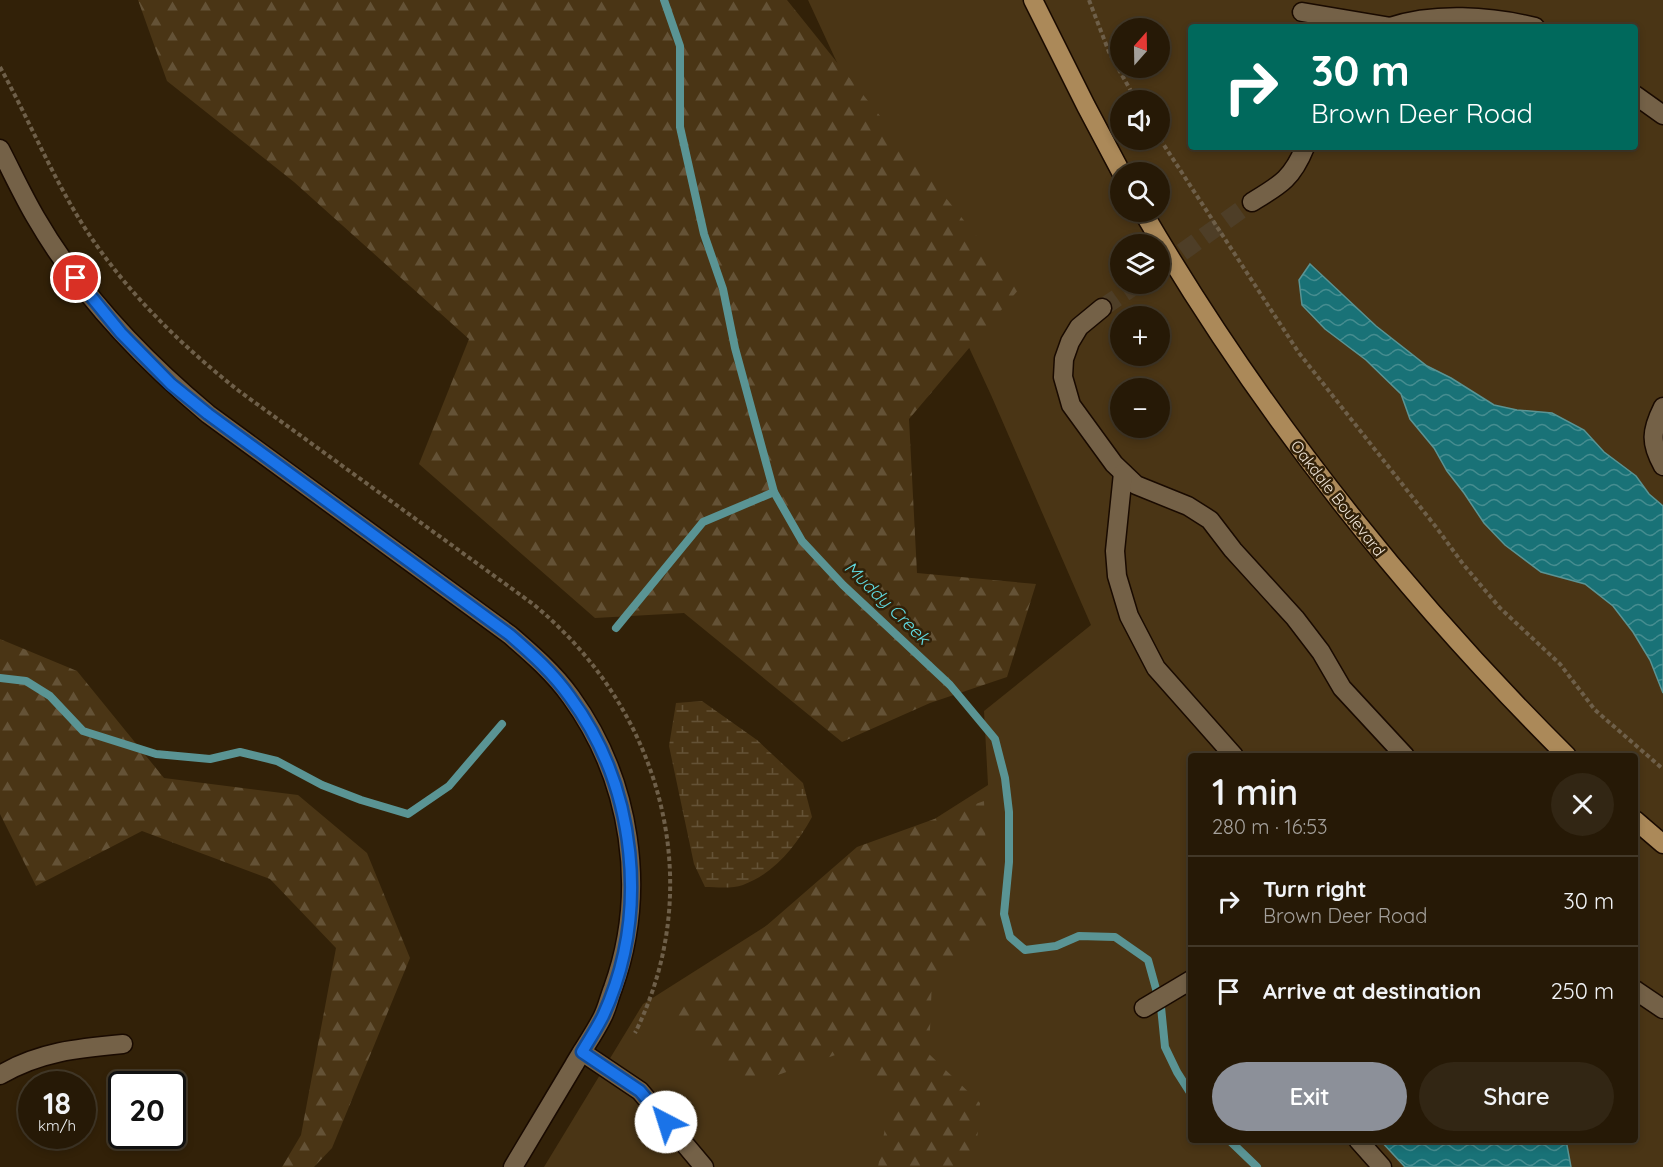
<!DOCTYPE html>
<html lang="en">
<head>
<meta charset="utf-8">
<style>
	:root { --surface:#261906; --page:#322614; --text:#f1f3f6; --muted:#a4a09b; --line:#423828; --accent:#8c9099 }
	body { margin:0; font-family:Quicksand,sans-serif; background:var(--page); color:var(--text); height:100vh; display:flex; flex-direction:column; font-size:22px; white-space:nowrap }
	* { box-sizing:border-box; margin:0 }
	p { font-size:20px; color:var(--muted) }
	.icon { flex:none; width:33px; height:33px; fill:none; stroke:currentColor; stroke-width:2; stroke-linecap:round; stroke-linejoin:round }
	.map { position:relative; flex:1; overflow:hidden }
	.sheet { position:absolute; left:1188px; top:753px; width:450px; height:390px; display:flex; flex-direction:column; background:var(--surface); border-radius:6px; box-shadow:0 3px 9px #0003,0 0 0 2px var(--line) }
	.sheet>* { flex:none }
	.guide { position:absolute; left:1188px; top:24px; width:450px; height:126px; border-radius:6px; box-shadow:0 3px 9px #0003,0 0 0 2px var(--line); background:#00695c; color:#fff; overflow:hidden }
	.needle { width:39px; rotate:20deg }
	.tools { position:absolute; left:1110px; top:18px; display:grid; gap:12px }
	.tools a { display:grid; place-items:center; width:60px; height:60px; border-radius:50%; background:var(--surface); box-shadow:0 3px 9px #0003,0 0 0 2px var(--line); font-size:30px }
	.speed { position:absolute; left:18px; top:1071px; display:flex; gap:12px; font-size:30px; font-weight:700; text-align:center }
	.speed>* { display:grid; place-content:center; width:78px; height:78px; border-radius:50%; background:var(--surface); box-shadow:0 3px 9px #0003,0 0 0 2px var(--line); line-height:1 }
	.speed small { font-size:15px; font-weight:400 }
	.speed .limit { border:3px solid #111; border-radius:9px; background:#fff; color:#111 }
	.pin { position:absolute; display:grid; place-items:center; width:51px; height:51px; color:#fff; margin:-26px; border:3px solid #fff; border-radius:50%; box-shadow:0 2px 6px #0007 }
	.me { position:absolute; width:66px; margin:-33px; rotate:320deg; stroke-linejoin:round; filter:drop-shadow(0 0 4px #0008) }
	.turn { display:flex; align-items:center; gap:21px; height:126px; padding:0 24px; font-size:27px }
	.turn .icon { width:78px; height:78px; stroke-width:2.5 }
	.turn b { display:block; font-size:42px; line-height:51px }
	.round { display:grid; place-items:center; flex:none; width:63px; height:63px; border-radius:32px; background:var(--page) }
	.overview { display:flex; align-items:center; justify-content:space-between; height:102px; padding:0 24px }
	h1 { font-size:36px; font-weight:600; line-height:45px }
	.primary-button { display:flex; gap:12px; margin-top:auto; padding:12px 24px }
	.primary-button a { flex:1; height:69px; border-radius:36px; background:var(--accent); color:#fff; font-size:24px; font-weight:600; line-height:69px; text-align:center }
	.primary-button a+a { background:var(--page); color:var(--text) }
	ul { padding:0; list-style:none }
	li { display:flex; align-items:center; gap:18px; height:90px; padding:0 24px; border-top:2px solid var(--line) }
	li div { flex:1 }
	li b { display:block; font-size:22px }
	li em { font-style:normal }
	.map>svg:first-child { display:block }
	.grass { fill:#4a3515; fill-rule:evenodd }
	.forest { fill:url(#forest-firs) }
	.wetland { fill:url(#wetland-marsh) }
	.water { fill:url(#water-waves); stroke:#5a9494; stroke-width:1.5 }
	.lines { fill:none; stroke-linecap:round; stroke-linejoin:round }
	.stream { stroke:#5a9494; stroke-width:8 }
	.minor-tunnel { stroke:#4e3e27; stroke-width:18; stroke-dasharray:18 9; stroke-linecap:butt }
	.minor-casing { stroke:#190a00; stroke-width:21 }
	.major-casing { stroke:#190a00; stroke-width:21 }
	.path { stroke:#6e5f49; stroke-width:4; stroke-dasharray:4.5 3; stroke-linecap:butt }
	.minor { stroke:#746147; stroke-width:18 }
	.major { stroke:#ab8959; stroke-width:18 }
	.route-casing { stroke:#114b97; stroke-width:15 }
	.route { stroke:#1a73e8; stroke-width:10 }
	.labels { text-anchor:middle; stroke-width:5; stroke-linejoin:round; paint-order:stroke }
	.street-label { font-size:16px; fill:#f0e5d7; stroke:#322108 }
	.water-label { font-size:18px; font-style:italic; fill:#5fd9e0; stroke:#322108 }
</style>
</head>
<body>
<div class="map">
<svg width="1663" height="1167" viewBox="0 0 1663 1167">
	<defs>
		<pattern id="forest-firs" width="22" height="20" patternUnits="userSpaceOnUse" patternTransform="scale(1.5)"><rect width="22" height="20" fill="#4a3515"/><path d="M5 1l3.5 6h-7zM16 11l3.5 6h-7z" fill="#645236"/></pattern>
		<pattern id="wetland-marsh" width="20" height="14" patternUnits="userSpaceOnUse" patternTransform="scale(1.5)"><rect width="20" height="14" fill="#4a3515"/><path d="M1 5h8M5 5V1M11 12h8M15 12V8" fill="none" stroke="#645236"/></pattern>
		<pattern id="water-waves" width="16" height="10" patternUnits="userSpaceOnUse" patternTransform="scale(1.5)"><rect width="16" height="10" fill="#197277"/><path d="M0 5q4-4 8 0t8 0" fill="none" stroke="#468d90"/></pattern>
	</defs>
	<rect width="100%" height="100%" fill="#322108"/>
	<path class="grass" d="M808,0H1663V1167H544L643,1004L988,785L984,711L1091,625L991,395ZM1191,27H1635V147H1191ZM1120,28H1160V68H1120ZM1120,100H1160V140H1120ZM1120,172H1160V212H1120ZM1120,244H1160V284H1120ZM1120,316H1160V356H1120ZM1120,388H1160V428H1120ZM1191,756H1635V1140H1191Z"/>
	<g class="forest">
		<polygon points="138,0 787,0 1019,289 909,419 917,573 1036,584 1007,677 930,703 842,742 684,613 595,618 419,464 469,339 294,182 167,81"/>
		<polygon points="0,639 77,671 164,778 298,795 367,853 410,958 332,1148 314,1167 282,1167 301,1135 336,948 270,879 142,831 36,886 0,814"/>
		<polygon points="984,801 989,927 932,979 929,1054 980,1103 975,1167 878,1167 892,1089 841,1053 743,1087 668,1011 857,847"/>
	</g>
	<path class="wetland" d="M702,701L757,740L803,783L812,817C796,846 775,873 743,885C732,889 716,887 705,887L694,864L669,746L676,703Z"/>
	<g class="water">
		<polygon points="1310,264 1376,326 1427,366 1451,378 1494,405 1517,410 1552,413 1584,430 1604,452 1636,476 1649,494 1663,506 1663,693 1650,660 1633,632 1613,606 1585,584 1541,572 1505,545 1484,523 1464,493 1447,471 1434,448 1410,419 1401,394 1366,360 1325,329 1302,305 1299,280"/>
		<polygon points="1380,1140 1566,1140 1571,1167 1405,1167"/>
	</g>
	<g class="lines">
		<g class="stream">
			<polyline points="664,0 680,46 680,127 704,234 723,289 735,348 774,492 802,541 843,585 950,685 995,739 1005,778 1009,812 1009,862 1004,914 1010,937 1025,950 1056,946 1079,936 1115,937 1148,960 1161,1007 1165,1047 1177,1072 1191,1094"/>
			<polyline points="616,628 703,522 774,492"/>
			<polyline points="0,678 26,681 50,696 83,731 156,754 210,759 240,752 277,761 322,785 361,800 408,814 449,786 502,724"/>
			<polyline points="1229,1140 1257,1167"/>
		</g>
		<g class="minor-tunnel">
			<polyline points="1160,268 1252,202"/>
			<polyline points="1102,308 1137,284"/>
		</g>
		<g class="minor-casing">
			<g id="minor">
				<polyline points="1302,12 1391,27"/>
				<path d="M1390,27C1434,12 1491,16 1535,27"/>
				<polyline points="1635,95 1663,115"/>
				<path d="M0,149C12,172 23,196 36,218C80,294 141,358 208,414L510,635C532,654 554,673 571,697C631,780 648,891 613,988C609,998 607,1009 602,1018C594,1034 583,1049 574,1065C554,1099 533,1133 513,1167"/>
				<path d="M1252,202C1280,185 1292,179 1305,147"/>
				<polyline points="1102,308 1079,327 1070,342 1064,359 1063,377 1071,405 1114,464 1136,485 1188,506 1210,520 1233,550 1295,618 1321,652 1342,688 1405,756"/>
				<path d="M1663,407C1651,431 1650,443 1663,466"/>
				<polyline points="1123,473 1115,551 1117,576 1129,616 1156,668 1234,756"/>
				<polyline points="1635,990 1663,1009"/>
				<polyline points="1144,1008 1191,980"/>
				<polyline points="582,1052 640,1091 704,1167"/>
				<path d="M0,1075C39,1052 78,1048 123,1044"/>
				<polyline points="1358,1140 1382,1167"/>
			</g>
		</g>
		<g class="major-casing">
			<g id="major">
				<polyline points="1033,0 1086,106 1121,172"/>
				<path d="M1143,212C1260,412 1403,593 1567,756"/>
				<polyline points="1635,820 1663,844"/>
			</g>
		</g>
		<g class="path">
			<polyline points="1089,0 1109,52 1136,100"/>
			<path d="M0,67C27,116 49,169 78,217C120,286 177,342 239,391L533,604C660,708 710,882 635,1033"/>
			<polyline points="1160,139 1299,353 1436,527 1463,564 1500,608 1560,664 1595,710 1663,769"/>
		</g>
		<use href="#minor" class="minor"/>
		<use href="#major" class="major"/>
	</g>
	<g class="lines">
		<g class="route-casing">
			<path id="route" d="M76,278L121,333L171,384L208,414L510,635C532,654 553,673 570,697C637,788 650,914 603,1016C597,1028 589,1040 582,1052L640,1091L666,1122"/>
		</g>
		<use href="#route" class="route"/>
	</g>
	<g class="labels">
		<g class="street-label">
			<text transform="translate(1338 498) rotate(52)" y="6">Oakdale Boulevard</text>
		</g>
		<g class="water-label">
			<text transform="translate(887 603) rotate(44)" y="6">Muddy Creek</text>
		</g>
	</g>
</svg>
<div class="tools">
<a><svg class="needle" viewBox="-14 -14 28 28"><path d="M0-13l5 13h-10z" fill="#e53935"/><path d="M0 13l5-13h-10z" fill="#a4a09b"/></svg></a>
<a><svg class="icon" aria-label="sound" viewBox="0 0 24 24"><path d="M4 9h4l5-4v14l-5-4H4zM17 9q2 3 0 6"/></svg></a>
<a><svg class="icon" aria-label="search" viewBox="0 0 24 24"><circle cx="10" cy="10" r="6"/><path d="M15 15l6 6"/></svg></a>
<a><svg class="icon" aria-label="layers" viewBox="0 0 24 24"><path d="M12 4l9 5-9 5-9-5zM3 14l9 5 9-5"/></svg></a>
<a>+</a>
<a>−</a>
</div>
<div class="speed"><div>18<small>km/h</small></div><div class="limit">20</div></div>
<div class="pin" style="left:76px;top:278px;background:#d93025"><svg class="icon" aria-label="arrive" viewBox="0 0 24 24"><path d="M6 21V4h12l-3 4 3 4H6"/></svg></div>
<svg class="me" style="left:666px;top:1122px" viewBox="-20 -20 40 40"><circle r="19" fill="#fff"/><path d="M0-13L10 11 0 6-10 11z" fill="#1a73e8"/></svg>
<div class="guide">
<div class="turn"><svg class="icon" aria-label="right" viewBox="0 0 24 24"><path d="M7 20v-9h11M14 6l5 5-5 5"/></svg><div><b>30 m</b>Brown Deer Road</div></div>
</div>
<section class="sheet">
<div class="overview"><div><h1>1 min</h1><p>280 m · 16:53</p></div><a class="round"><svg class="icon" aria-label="close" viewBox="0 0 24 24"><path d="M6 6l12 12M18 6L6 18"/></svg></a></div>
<ul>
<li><svg class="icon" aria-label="right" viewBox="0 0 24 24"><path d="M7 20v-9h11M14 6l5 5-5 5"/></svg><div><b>Turn right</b><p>Brown Deer Road</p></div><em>30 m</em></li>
<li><svg class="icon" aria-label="arrive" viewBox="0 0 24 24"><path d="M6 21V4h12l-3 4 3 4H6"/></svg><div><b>Arrive at destination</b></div><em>250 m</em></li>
</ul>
<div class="primary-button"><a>Exit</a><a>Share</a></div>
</section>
</div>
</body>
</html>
